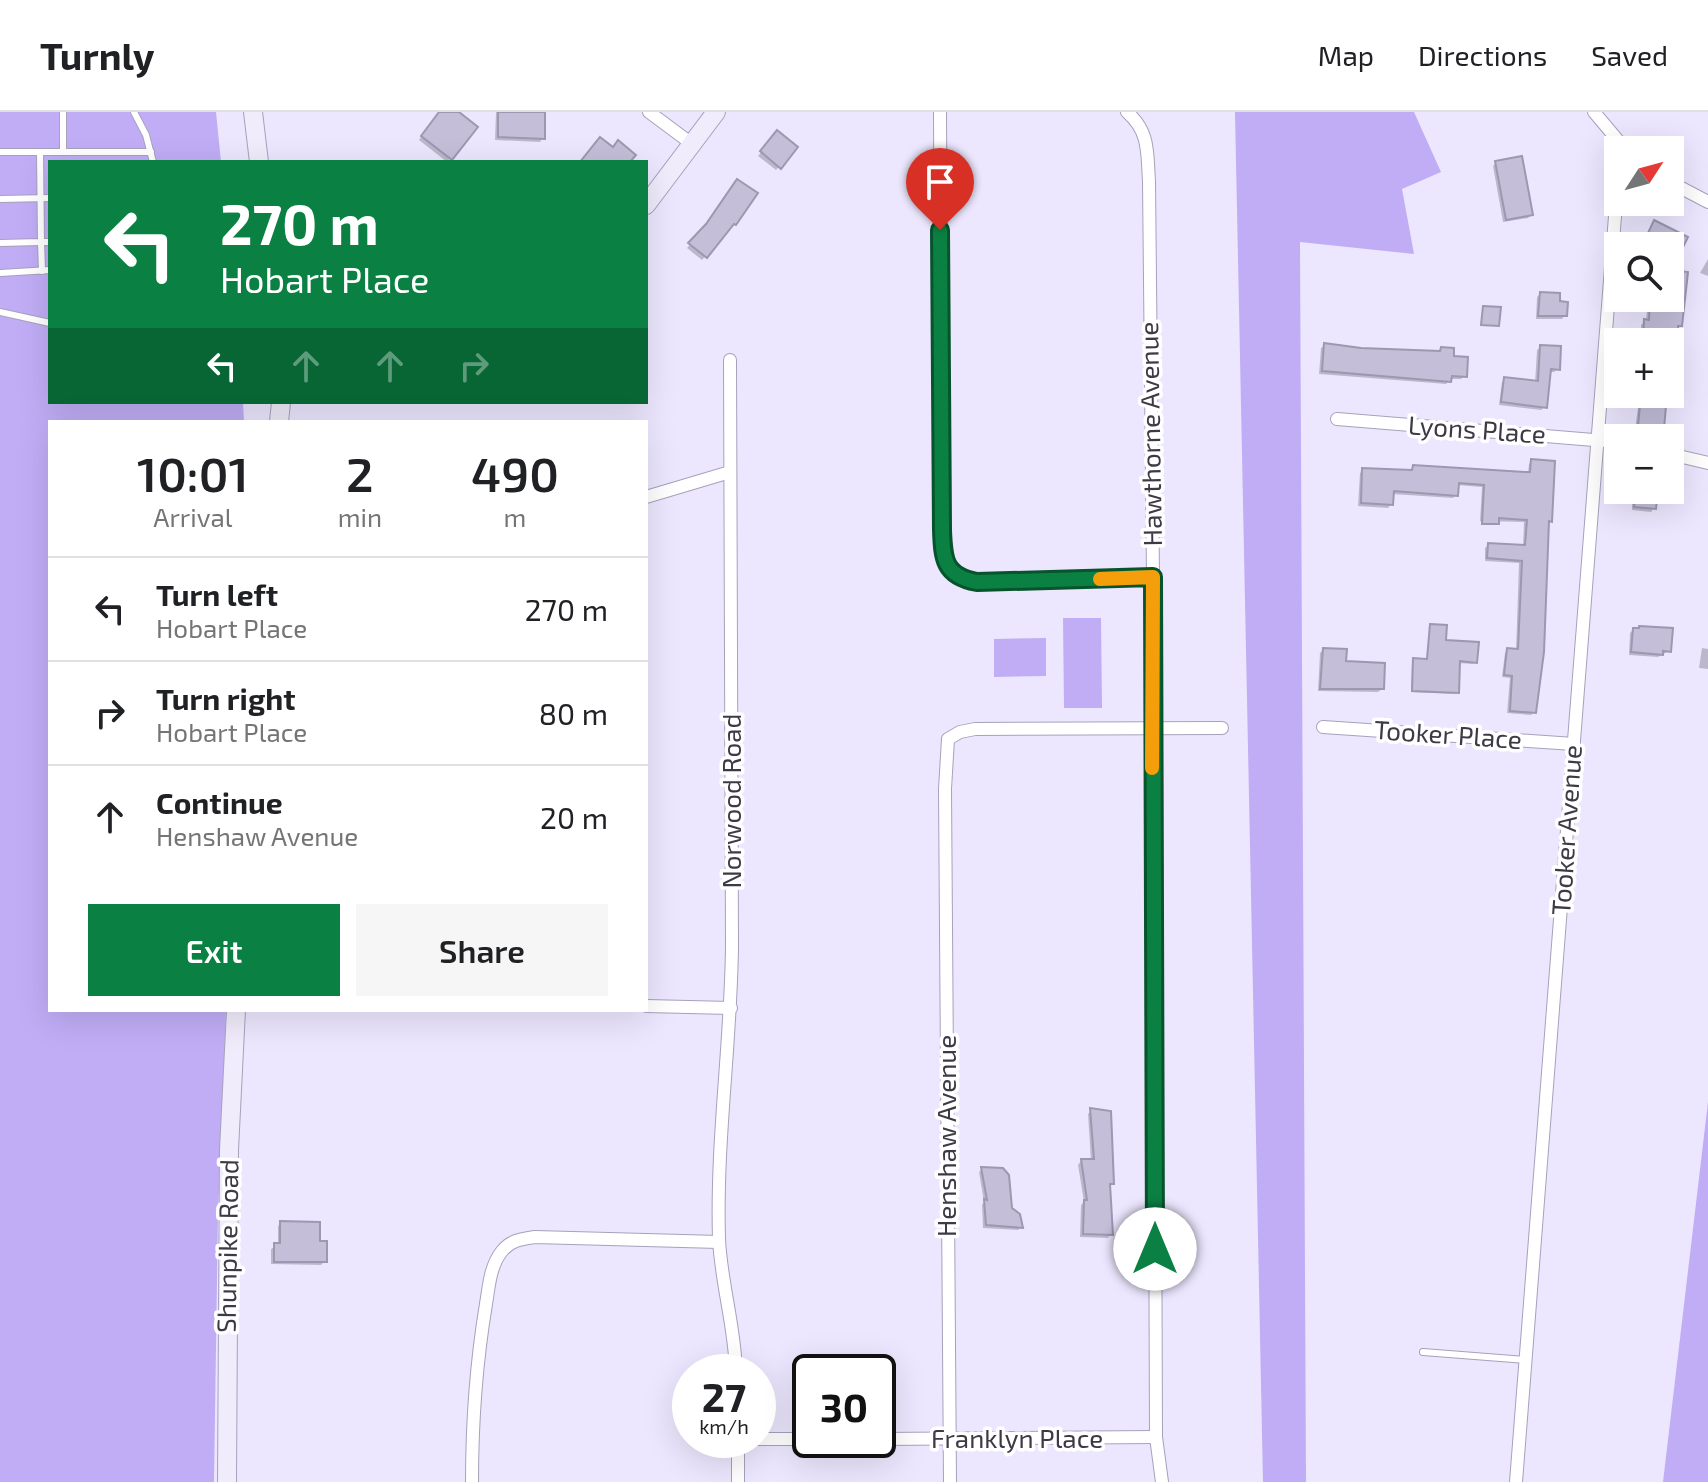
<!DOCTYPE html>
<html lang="en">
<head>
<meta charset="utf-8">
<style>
	:root { --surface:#fff; --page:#f6f6f6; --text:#202124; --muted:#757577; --line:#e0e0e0; --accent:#0b8043 }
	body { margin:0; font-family:"Exo 2",sans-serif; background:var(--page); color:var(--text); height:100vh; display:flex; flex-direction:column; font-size:30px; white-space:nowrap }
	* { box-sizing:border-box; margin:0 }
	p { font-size:26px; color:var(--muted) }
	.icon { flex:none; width:44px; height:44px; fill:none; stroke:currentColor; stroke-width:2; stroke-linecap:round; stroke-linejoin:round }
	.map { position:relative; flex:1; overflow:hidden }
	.panel { position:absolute; left:48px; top:308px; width:600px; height:592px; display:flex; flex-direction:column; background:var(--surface); border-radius:0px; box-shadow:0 8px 32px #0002 }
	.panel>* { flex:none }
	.banner { position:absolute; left:48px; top:48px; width:600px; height:244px; border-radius:0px; box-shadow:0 8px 32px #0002; background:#0b8043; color:#fff; overflow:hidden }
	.needle { width:52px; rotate:54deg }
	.buttons { position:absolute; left:1604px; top:24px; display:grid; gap:16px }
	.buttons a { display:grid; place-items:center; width:80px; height:80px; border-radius:0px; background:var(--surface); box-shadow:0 8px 32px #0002; font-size:40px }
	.speed { position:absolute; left:672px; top:1242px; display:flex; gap:16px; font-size:40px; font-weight:700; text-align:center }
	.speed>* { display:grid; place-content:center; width:104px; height:104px; border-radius:50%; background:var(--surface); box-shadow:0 8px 32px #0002; line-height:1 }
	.speed small { font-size:20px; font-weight:400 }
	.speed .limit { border:4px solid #111; border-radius:12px; background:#fff; color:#111 }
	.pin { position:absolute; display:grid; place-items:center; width:68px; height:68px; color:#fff; margin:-82px -34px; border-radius:50% 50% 50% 0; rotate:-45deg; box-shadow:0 0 8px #0007 }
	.pin .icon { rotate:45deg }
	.me { position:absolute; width:88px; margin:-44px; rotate:0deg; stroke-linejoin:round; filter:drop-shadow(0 0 6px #0008) }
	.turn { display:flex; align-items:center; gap:28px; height:168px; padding:0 40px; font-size:36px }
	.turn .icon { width:104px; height:104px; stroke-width:2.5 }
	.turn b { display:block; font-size:56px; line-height:68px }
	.lanes { display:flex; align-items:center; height:76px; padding:0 40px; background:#0003; justify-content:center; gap:40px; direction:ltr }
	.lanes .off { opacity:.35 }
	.eta { display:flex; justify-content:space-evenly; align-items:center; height:136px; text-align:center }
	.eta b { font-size:48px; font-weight:600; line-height:56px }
	.action { display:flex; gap:16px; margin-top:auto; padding:16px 40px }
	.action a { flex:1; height:92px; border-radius:0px; background:var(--accent); color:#fff; font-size:32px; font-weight:600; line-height:92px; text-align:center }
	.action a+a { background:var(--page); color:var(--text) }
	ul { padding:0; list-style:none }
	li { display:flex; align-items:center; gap:24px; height:104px; padding:0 40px; border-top:2px solid var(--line) }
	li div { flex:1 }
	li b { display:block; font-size:30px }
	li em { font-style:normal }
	header { display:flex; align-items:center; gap:48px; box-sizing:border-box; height:112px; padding:0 40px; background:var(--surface); border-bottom:2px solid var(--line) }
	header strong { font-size:38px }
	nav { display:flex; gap:44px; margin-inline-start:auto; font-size:28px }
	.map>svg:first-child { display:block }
	.green { fill:#c0adf6 }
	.shadow { fill:#0003 }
	.building { fill:#c4bed9; stroke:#9d97b2; stroke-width:2 }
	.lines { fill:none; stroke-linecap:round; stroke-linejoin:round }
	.lane-casing { stroke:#a7a1bb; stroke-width:8 }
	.street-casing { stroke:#a7a1bb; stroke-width:14 }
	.secondary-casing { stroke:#a7a1bb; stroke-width:20 }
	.lane { stroke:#fff; stroke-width:6 }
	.street { stroke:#fff; stroke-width:12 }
	.secondary { stroke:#f0ecfb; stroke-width:18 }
	.route-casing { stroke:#07532c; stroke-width:20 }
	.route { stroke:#0b8043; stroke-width:14 }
	.slow { stroke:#f59e0b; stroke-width:14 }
	.labels { text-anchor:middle; stroke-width:7; stroke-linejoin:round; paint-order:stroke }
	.street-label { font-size:26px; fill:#3d3a45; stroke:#fff }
</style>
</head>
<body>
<header>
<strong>Turnly</strong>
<nav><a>Map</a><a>Directions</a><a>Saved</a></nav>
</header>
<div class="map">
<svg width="1708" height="1370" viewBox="0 0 1708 1370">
	<rect width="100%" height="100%" fill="#ece7fe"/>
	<g class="green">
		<polygon points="0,0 216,0 221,50 50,50 50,290 243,290 244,310 50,310 50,898 226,898 218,1102 214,1370 0,1370"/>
		<polygon points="1235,0 1414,0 1441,60 1402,77 1414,142 1300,130 1306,1370 1263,1370"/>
		<polygon points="1063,506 1101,506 1102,596 1064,596"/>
		<polygon points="1046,526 1046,564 994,565 994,527"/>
		<polygon points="1708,990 1708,1370 1663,1370"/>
	</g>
	<g class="shadow">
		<polygon points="440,0 456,0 450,46 447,50 419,28"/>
		<polygon points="496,0 543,0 543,26 540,30 495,28"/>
		<polygon points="778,21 795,35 776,58 758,44"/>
		<polygon points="1496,51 1531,103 1528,106 1503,110 1493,54"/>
		<polygon points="734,112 702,148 687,136 703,118"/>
		<polygon points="1708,147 1708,164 1700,161"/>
		<polygon points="1670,169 1681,213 1672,223 1669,223 1669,230 1641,230 1641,213 1646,209 1648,186 1670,186"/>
		<polygon points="1540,182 1558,191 1565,203 1562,207 1536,207 1537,185"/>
		<polygon points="1325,233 1361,238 1438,241 1442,237 1465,264 1461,267 1450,267 1446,272 1319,262 1321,236"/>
		<polygon points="1541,235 1558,257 1554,260 1549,260 1545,295 1541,298 1499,293 1502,270 1505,267 1535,271 1537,238"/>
		<polygon points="1640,282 1665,282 1662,316 1659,319 1635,317"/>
		<polygon points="1532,349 1550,409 1546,413 1534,600 1531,603 1507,601 1510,566 1502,565 1505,541 1508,538 1516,539 1519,451 1485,449 1485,436 1488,433 1523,435 1524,410 1480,409 1482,375 1457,373 1456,383 1453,386 1392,382 1391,392 1388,396 1358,394 1360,361 1363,358 1410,360 1413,355 1528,362 1529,352"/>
		<polygon points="1632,378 1656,378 1654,396 1651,400 1632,398"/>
		<polygon points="1430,514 1444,530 1475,550 1473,552 1458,551 1455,582 1411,580 1412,551 1426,549"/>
		<polygon points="1633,518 1669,539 1658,545 1629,543 1630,521"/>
		<polygon points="1702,536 1708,537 1708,557 1699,556"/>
		<polygon points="1323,538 1344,550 1382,577 1378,580 1318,579 1320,541"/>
		<polygon points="1091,999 1112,1071 1108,1075 1111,1122 1108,1126 1080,1125 1081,1093 1084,1090 1078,1053 1081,1049 1091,1049 1088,1002"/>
		<polygon points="982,1057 1011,1097 1021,1115 1018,1118 983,1116 982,1093 984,1090 979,1060"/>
		<polygon points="281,1111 318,1131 325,1149 321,1153 271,1152 271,1137 278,1133 278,1114"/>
	</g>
	<g class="building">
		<polygon points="439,0 459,0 478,15 452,48 421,24"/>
		<polygon points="498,0 545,0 545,27 498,25"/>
		<polygon points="777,18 798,35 781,57 760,39"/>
		<polygon points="600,25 613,35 618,28 636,43 630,50 580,50"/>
		<polygon points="1522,44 1533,103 1506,108 1495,49"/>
		<polygon points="737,67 758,81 736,113 734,112 707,146 688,131 706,112"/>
		<polygon points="1654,108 1688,125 1672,158 1688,160 1682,214 1678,214 1678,221 1671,220 1671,230 1643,230 1644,207 1649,208 1650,186 1670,186 1670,134 1642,134"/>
		<polygon points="1540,180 1560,181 1560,189 1568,190 1567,204 1538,204"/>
		<polygon points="1483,194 1501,195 1499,214 1481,213"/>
		<polygon points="1324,231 1361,236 1440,239 1441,235 1454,236 1454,244 1468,245 1467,265 1452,264 1451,270 1322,259"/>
		<polygon points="1540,233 1561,234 1560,258 1551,257 1547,296 1501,290 1504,265 1538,269"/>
		<polygon points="1641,282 1667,282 1664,317 1638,314"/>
		<polygon points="1531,347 1555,349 1552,410 1549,409 1544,540 1536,601 1510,599 1512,564 1504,563 1507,536 1518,537 1522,449 1487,446 1488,431 1525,433 1527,408 1499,406 1499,412 1482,412 1484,373 1459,371 1458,384 1394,379 1393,393 1361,391 1362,356 1412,358 1413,353 1525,360 1530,360"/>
		<polygon points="1636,378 1658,378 1656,397 1634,395"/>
		<polygon points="1430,512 1447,513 1446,528 1479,530 1477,551 1460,549 1459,581 1412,579 1413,546 1427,547"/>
		<polygon points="1639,514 1673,516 1671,540 1663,539 1663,543 1631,540 1633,516 1639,516"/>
		<polygon points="1323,536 1347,537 1346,549 1385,551 1384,577 1320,577"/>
		<polygon points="1090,996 1111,999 1114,1072 1110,1072 1113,1123 1083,1122 1084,1088 1087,1088 1081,1047 1094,1047"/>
		<polygon points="981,1055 1003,1056 1009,1063 1012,1096 1020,1102 1023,1116 986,1113 984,1087 987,1088"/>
		<polygon points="280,1109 320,1110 320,1129 327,1129 327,1150 274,1150 274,1131 280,1131"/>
	</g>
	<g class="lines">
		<g class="lane-casing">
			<g id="lane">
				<polyline points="134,0 146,23 153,50"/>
				<polyline points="0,40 151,40"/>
				<polyline points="63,40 63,0"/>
				<polyline points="0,87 50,86"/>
				<polyline points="0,131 41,130 40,40"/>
				<polyline points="42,159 41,130 50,130"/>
				<polyline points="0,161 50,158"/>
				<polyline points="0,200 50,211"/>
				<polyline points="1423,1240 1526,1248"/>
			</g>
		</g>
		<g class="street-casing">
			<g id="street">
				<polyline points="649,0 692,32"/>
				<path d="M940,0L942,418C943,447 944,464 977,470L1153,465"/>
				<path d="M1127,0C1150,20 1147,41 1149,69L1153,465L1156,1325L1162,1370"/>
				<polyline points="1594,0 1626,38"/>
				<polyline points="1670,70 1708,90"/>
				<path d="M730,248L732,834C731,932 716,1028 719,1127C721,1171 735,1215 736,1260"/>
				<polyline points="1337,307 1618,330"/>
				<polyline points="1670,342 1708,351"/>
				<polyline points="646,385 730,360"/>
				<polyline points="1323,615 1574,632"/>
				<polyline points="646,894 731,896"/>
				<polyline points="758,1327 810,1327"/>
				<polyline points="878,1327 1156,1325"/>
				<path d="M472,1370C472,1309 476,1252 486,1192C489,1174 490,1154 502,1139C511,1128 521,1127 535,1125L719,1130"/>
				<polyline points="738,1370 738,1328"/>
				<polyline points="950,1370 945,677 948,627 960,620 975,617 1222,616"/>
				<polyline points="1516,1370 1618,66"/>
			</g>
		</g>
		<g class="secondary-casing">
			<g id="secondary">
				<polyline points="253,0 259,50"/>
				<polyline points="646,93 716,0"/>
				<polyline points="279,310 281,290"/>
				<polyline points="227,1370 229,1038 236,898"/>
			</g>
		</g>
		<use href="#lane" class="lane"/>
		<use href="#street" class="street"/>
		<use href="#secondary" class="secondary"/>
	</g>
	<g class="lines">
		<g class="route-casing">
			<path id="route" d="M940,118L942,418C943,447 944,464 977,470L1153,465L1155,1137"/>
		</g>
		<use href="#route" class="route"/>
		<polyline class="slow" points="1100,467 1153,465 1152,656"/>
	</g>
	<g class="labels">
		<g class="street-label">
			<text transform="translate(1477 318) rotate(4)" y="9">Lyons Place</text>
			<text transform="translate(1151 322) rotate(-91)" y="9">Hawthorne Avenue</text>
			<text transform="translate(1448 623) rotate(4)" y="9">Tooker Place</text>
			<text transform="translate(732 689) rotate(-90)" y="9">Norwood Road</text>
			<text transform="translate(1567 718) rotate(-86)" y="9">Tooker Avenue</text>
			<text transform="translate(947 1024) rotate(-90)" y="9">Henshaw Avenue</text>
			<text transform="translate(228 1134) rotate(-89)" y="9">Shunpike Road</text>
			<text x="1017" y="1336">Franklyn Place</text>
		</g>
	</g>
</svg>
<div class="buttons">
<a><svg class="needle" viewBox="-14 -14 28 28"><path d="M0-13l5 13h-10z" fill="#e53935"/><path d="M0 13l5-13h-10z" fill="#757577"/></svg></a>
<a><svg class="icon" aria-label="search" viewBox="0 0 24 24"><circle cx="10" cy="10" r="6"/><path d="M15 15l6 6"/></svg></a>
<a>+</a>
<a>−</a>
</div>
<div class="speed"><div>27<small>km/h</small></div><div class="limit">30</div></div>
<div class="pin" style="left:940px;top:118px;background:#d93025"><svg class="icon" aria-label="arrive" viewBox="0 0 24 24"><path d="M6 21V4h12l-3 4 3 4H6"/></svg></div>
<svg class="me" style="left:1155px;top:1137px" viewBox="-20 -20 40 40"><circle r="19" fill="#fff"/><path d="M0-13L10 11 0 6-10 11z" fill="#0b8043"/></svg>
<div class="banner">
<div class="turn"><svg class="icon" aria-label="left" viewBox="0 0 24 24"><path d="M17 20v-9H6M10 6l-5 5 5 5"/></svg><div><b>270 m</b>Hobart Place</div></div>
<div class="lanes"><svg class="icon" aria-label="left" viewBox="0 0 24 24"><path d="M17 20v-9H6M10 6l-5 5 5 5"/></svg><svg class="icon off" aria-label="ahead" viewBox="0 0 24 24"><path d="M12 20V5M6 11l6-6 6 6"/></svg><svg class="icon off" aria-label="ahead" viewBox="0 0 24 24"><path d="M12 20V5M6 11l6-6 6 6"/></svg><svg class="icon off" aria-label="right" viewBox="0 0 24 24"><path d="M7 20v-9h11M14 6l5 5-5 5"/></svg></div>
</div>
<section class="panel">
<div class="eta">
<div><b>10:01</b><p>Arrival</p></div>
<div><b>2</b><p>min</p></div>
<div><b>490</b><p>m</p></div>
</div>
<ul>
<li><svg class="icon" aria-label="left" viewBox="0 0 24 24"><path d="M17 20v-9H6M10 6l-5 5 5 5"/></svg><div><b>Turn left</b><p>Hobart Place</p></div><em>270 m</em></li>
<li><svg class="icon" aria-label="right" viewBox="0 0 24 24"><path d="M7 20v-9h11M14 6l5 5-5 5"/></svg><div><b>Turn right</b><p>Hobart Place</p></div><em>80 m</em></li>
<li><svg class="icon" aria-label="ahead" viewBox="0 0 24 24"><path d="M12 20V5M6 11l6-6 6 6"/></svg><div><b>Continue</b><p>Henshaw Avenue</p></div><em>20 m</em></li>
</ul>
<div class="action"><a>Exit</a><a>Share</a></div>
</section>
</div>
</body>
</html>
